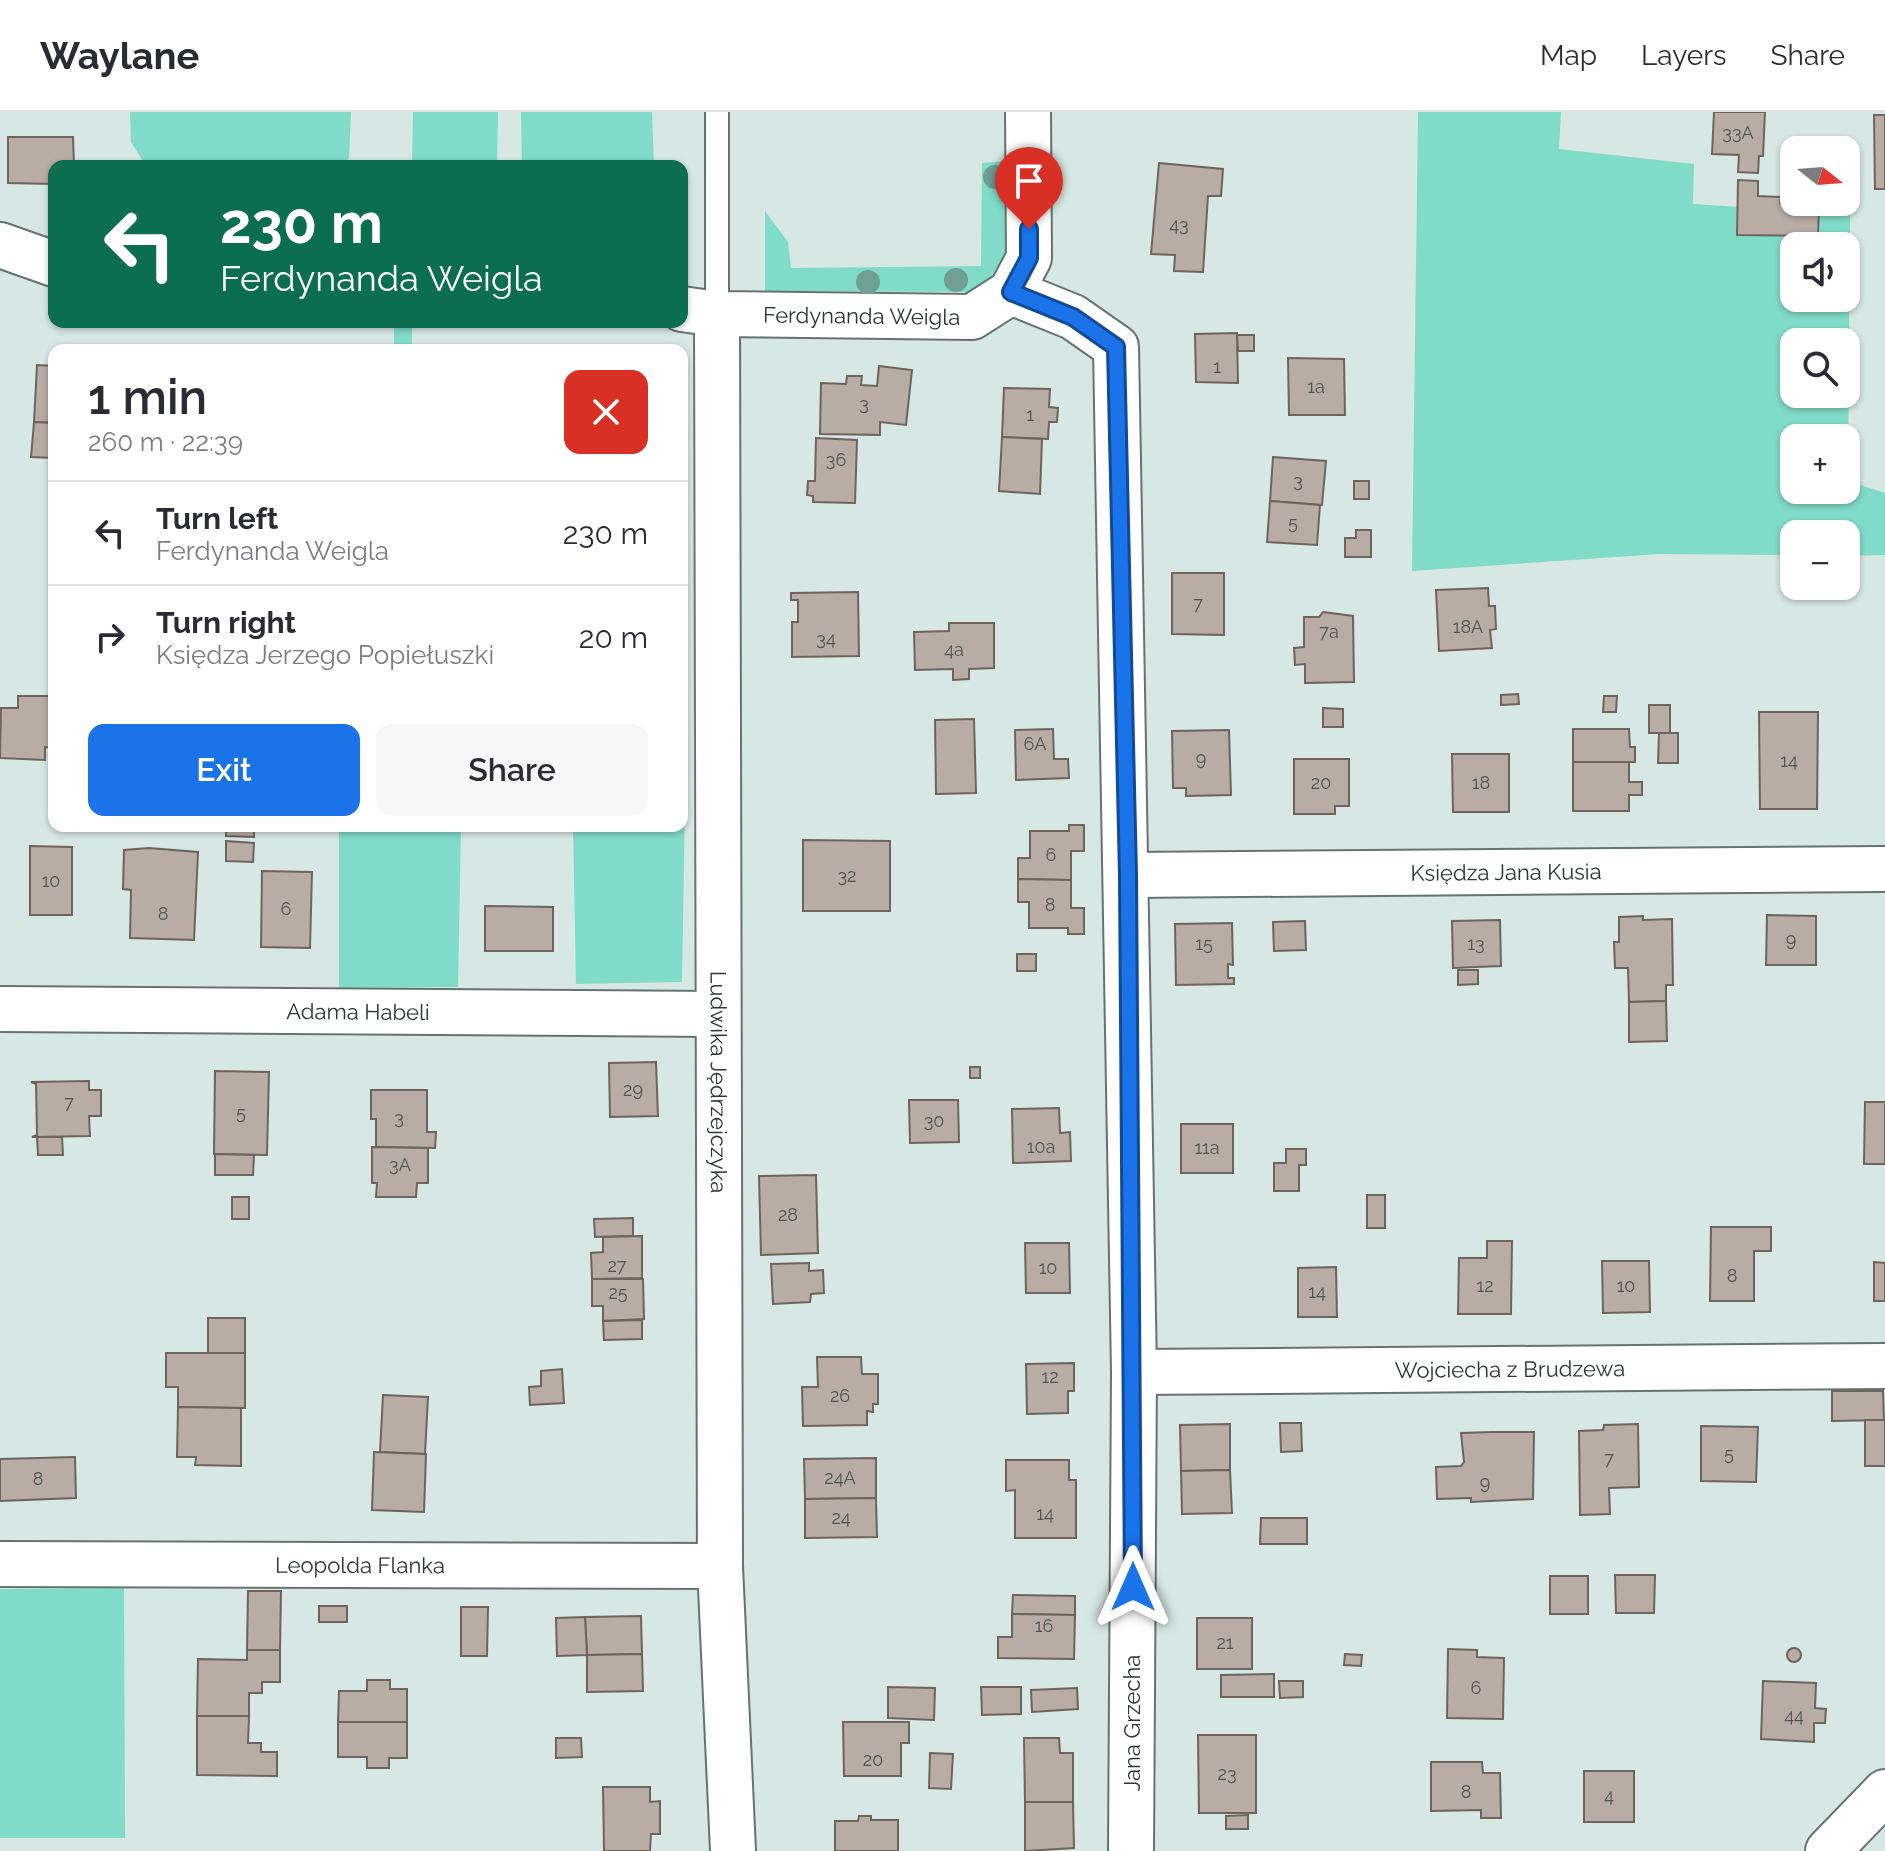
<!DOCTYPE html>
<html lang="en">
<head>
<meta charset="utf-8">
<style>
	:root { --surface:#fff; --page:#f7f7f7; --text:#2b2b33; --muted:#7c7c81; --line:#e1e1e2; --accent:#1a73e8 }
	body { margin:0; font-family:Raleway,sans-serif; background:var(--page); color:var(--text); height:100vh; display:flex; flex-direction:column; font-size:30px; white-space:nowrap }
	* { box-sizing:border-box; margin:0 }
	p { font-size:26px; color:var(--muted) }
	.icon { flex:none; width:44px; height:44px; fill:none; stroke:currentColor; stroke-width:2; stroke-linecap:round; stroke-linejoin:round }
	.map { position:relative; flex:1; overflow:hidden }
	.drawer { position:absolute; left:48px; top:232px; width:640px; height:488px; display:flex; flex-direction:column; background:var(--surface); border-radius:16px; box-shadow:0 2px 6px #0004 }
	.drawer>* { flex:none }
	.banner { position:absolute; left:48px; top:48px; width:640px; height:168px; border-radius:16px; box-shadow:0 2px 6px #0004; background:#0b6e4f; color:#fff; overflow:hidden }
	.needle { width:52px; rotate:107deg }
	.fabs { position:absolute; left:1780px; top:24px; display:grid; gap:16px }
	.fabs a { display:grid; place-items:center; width:80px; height:80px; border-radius:16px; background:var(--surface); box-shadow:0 2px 6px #0004; font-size:40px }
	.pin { position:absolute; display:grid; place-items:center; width:68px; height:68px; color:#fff; margin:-82px -34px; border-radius:50% 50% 50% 0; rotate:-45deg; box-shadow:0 0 8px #0007 }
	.pin .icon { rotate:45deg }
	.me { position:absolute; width:88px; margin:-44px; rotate:0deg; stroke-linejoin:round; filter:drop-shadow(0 0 6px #0008) }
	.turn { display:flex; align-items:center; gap:28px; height:168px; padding:0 40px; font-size:36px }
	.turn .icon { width:104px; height:104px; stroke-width:2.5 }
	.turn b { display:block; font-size:56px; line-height:68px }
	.round { display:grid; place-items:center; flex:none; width:84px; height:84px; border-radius:16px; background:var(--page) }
	.headline { display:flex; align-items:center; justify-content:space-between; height:136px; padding:0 40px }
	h1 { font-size:48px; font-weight:600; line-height:60px }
	.cta { display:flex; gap:16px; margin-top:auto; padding:16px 40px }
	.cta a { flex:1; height:92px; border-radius:16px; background:var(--accent); color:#fff; font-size:32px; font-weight:600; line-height:92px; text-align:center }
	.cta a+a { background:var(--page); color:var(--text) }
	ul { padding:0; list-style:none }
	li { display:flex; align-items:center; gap:24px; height:104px; padding:0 40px; border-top:2px solid var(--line) }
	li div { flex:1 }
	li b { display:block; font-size:30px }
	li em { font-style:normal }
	header { display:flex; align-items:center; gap:48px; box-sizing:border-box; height:112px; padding:0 40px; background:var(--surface); border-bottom:2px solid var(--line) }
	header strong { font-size:38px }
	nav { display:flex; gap:44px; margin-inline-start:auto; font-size:28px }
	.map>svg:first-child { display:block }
	.green { fill:#80dbc9; fill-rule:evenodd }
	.building { fill:#b9aca4; stroke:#6f645c; stroke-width:2 }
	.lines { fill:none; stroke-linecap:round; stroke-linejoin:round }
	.lane-casing { stroke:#657470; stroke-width:26 }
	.street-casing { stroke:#657470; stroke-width:48 }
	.secondary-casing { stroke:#657470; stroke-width:48 }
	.path { stroke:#8d9896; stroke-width:5; stroke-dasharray:2 6; stroke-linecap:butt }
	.lane { stroke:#fff; stroke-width:22 }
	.street { stroke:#fff; stroke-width:44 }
	.secondary { stroke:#fff; stroke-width:44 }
	.tree { fill:#6f9f97 }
	.route-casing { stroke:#114b97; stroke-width:20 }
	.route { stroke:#1a73e8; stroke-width:14 }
	.labels { text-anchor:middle; stroke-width:8; stroke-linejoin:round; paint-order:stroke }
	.number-label { font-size:18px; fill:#525350 }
	.street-label { font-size:22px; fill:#2f3534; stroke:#fff }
</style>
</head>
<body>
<header>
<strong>Waylane</strong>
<nav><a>Map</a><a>Layers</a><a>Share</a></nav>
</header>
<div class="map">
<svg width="1885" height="1739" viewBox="0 0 1885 1739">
	<rect width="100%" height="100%" fill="#d7e7e3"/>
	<g class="green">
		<polygon points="130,0 351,0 349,46 343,54 146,54 131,30"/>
		<polygon points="413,0 498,0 497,54 412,54"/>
		<polygon points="521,0 652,0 654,54 522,54"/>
		<path d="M1418,0H1561L1559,37L1694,52L1693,92L1850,102L1848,369L1885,381V443L1846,444V422H1794V443L1660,442L1412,459ZM1794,134H1846V186H1794ZM1794,230H1846V282H1794ZM1794,326H1846V378H1794Z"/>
		<polygon points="1009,49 1006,142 981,180 765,179 765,99 788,130 791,156 981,154 982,51"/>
		<polygon points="394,214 412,215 412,238 394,238"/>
		<polygon points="682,690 685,690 682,870 576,872 573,714 682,714"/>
		<polygon points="339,714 461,714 458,875 339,876"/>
		<polygon points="124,1476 125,1726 0,1726 0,1477"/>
	</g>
	<g class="building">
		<polygon points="1714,0 1765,0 1763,44 1759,44 1758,61 1738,60 1739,43 1712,42"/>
		<polygon points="1874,3 1885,3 1885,77 1875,77"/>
		<polygon points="8,25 73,25 74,54 54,54 54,72 8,71"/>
		<polygon points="1159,51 1223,57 1221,84 1208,84 1203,160 1174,159 1175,143 1151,142"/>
		<polygon points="1738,68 1758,69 1758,84 1781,85 1780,91 1819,91 1818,124 1737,123"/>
		<polygon points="1237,221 1238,271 1196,270 1195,222"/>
		<polygon points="1237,223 1254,223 1254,239 1238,239"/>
		<polygon points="1288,246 1344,247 1345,303 1289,303"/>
		<polygon points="37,253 54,254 54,311 34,310"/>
		<polygon points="879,254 912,258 906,313 880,310 880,323 820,322 821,271 846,272 847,264 862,264 861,273 877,274"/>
		<polygon points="1004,276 1050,277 1049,295 1058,296 1057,310 1049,310 1048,327 1002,325"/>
		<polygon points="34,310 54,311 54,346 31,345"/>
		<polygon points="1002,325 1042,327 1040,382 999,379"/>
		<polygon points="816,326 857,328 855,391 813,390 813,384 807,383 808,369 815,369"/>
		<polygon points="1273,345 1326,349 1322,393 1270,389"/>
		<rect x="1354" y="369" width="15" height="18"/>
		<polygon points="1270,389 1320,393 1317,433 1267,430"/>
		<polygon points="1356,418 1371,418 1371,445 1345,445 1345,426 1356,426"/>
		<polygon points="1172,461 1224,461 1224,523 1172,522"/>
		<polygon points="1488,476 1489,494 1495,494 1496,517 1490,518 1492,536 1439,539 1436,478"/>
		<polygon points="858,480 859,544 792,545 792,510 798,510 798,488 791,488 791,481"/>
		<polygon points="1323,500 1353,504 1354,570 1305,571 1305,552 1295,553 1294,536 1304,535 1304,505 1319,505"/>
		<polygon points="949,511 994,511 994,556 969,557 969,567 953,568 953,557 915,558 914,520 949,519"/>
		<polygon points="1518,582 1519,592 1501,593 1501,583"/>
		<polygon points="18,584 54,584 54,636 45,635 45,648 0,646 1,596 18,596"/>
		<polygon points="1604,584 1617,584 1616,600 1603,600"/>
		<rect x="1649" y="593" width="21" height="28"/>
		<polygon points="1323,596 1343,597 1343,615 1323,615"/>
		<polygon points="1759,600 1818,600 1817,697 1760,697"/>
		<polygon points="974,607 976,681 936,682 935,608"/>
		<polygon points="1053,617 1054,647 1068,647 1069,666 1016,668 1015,618"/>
		<polygon points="1573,617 1629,617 1630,635 1635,635 1635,650 1573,650"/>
		<polygon points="1229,618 1231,683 1186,684 1186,676 1173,676 1172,619"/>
		<polygon points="1659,621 1678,621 1678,651 1658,651"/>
		<polygon points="1452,642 1509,642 1509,700 1453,700"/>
		<polygon points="1294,647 1349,647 1349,694 1335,694 1335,702 1294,702"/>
		<polygon points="1573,650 1629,650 1629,670 1642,670 1642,683 1629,683 1629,699 1573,699"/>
		<polygon points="1069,713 1084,713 1084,739 1071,739 1071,768 1018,767 1018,746 1030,746 1030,719 1069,719"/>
		<polygon points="226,714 254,714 254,725 226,724"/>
		<polygon points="803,728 890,729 890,799 803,799"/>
		<polygon points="226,729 254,731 253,750 226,749"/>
		<polygon points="30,734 72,735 72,803 30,803"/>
		<polygon points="149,736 198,740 194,828 130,826 131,778 123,777 124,738"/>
		<polygon points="262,759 312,760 310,836 261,835"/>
		<polygon points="1018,767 1071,768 1071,796 1084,796 1084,822 1068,822 1068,816 1029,816 1029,790 1018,790"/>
		<polygon points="485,794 553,795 553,839 485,839"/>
		<polygon points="1767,803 1816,804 1816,853 1766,853"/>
		<polygon points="1643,804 1643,808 1672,807 1673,873 1666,873 1666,889 1629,890 1628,856 1615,856 1614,830 1619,830 1619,805"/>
		<polygon points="1500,808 1501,854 1453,856 1452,809"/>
		<polygon points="1305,809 1306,838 1274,839 1273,810"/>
		<polygon points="1232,811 1233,853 1228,852 1228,866 1234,866 1234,872 1176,873 1175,812"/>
		<rect x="1017" y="842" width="19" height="17"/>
		<polygon points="1458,858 1478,858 1478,872 1458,873"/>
		<polygon points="1666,889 1667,929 1629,930 1629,890"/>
		<polygon points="656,950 658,1004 610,1005 609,951"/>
		<rect x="970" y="955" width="10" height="11"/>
		<polygon points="215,959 269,960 267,1043 214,1042"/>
		<polygon points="89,969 89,978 101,978 101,1004 89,1004 90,1024 32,1025 37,1023 36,972 31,970"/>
		<polygon points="371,978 427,978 427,1020 436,1020 435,1036 376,1035 376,1007 371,1007"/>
		<polygon points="909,988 958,988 959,1030 910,1031"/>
		<polygon points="1865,990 1885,990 1885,1052 1864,1052"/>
		<polygon points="1059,996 1060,1021 1070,1020 1071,1049 1013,1051 1012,997"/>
		<rect x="1181" y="1012" width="52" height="49"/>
		<polygon points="37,1025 62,1025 63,1043 38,1043"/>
		<polygon points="372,1035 428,1036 428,1071 417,1071 416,1085 376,1085 377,1071 372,1071"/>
		<polygon points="1286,1037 1306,1037 1306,1053 1299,1053 1299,1079 1274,1079 1274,1051 1286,1051"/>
		<polygon points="215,1042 254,1043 253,1063 215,1063"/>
		<polygon points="816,1063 818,1141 761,1143 759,1064"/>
		<rect x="1367" y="1083" width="18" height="33"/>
		<rect x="232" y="1085" width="17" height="22"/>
		<polygon points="633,1106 633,1124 595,1125 594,1107"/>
		<polygon points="1711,1115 1771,1115 1771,1139 1754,1139 1754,1189 1710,1189"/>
		<polygon points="642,1124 642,1166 592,1167 591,1141 603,1140 603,1125"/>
		<polygon points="1487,1129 1512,1129 1511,1202 1458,1202 1459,1146 1487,1146"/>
		<polygon points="1025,1131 1069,1131 1070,1181 1026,1181"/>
		<polygon points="1602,1149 1649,1149 1650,1200 1603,1201"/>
		<polygon points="1874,1150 1885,1151 1885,1189 1874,1189"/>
		<polygon points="809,1151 809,1159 823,1158 824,1181 811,1182 810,1190 773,1192 771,1152"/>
		<polygon points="1336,1155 1337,1205 1298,1205 1298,1156"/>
		<polygon points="592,1167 643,1167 644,1207 603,1209 603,1194 592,1194"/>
		<rect x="208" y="1206" width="37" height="35"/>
		<polygon points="642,1208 642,1227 604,1228 603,1209"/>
		<polygon points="166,1241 245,1241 245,1296 178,1295 178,1275 166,1275"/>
		<polygon points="817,1245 861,1245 862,1262 878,1262 878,1292 873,1292 873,1300 867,1299 867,1313 803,1314 802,1275 818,1275"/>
		<polygon points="1074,1251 1074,1279 1068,1279 1068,1301 1027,1302 1026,1252"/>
		<polygon points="562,1257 564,1291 530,1293 529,1275 541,1274 541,1259"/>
		<polygon points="1832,1279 1883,1279 1884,1308 1832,1309"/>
		<polygon points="383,1283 428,1285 425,1342 380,1340"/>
		<polygon points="178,1295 241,1296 241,1354 195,1353 196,1345 177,1345"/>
		<rect x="1865" y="1308" width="20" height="46"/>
		<polygon points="1280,1311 1301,1311 1302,1339 1281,1340"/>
		<polygon points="1230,1312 1230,1358 1181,1359 1180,1313"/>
		<polygon points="1638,1312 1639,1375 1609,1376 1610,1402 1580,1403 1579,1319 1603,1318 1604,1313"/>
		<polygon points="1701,1314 1758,1315 1756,1370 1701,1369"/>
		<polygon points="1492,1320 1534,1320 1533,1387 1471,1390 1471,1386 1437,1387 1436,1355 1461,1354 1464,1350 1461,1321"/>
		<polygon points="374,1340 426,1342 424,1400 372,1398"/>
		<polygon points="75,1345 76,1386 0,1389 0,1347"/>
		<polygon points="876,1346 876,1386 805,1387 804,1347"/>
		<polygon points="1006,1348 1069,1348 1069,1368 1076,1368 1076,1426 1015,1426 1015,1378 1006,1379"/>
		<polygon points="1230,1358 1232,1401 1182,1402 1181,1359"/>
		<polygon points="876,1386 877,1425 805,1426 805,1387"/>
		<polygon points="1261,1406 1307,1406 1307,1432 1260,1432"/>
		<polygon points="1615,1463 1655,1463 1654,1501 1616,1501"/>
		<rect x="1550" y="1464" width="38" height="38"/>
		<polygon points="248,1479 281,1479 280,1538 247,1538"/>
		<polygon points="1013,1483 1075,1484 1075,1503 1012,1502"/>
		<rect x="319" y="1494" width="28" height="16"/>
		<polygon points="461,1495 488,1495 487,1544 461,1544"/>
		<polygon points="1012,1502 1075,1503 1074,1547 998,1546 998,1525 1012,1525"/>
		<polygon points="641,1504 642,1542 587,1543 585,1505"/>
		<polygon points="585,1505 587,1543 557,1544 556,1506"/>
		<rect x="1197" y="1506" width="55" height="51"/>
		<circle cx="1794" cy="1543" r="7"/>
		<polygon points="1448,1537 1477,1538 1477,1545 1504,1546 1503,1607 1447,1606"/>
		<polygon points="247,1538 280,1538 280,1570 262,1570 262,1581 249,1581 249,1604 197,1604 198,1547 247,1548"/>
		<polygon points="642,1542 643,1579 587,1580 587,1543"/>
		<polygon points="1345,1542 1362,1543 1361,1554 1344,1553"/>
		<polygon points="1274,1562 1274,1585 1221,1585 1221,1563"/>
		<polygon points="367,1568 390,1568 390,1577 407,1577 407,1610 338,1610 339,1579 367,1579"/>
		<polygon points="1279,1569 1303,1569 1303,1585 1280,1586"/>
		<polygon points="1763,1569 1816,1571 1815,1596 1826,1597 1825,1611 1814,1611 1814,1630 1761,1627"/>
		<polygon points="888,1575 935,1576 934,1608 888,1606"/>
		<polygon points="981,1575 1021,1575 1021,1602 982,1603"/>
		<polygon points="1077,1576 1078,1597 1032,1600 1031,1578"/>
		<polygon points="197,1604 249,1604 248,1631 261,1631 261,1640 277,1640 277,1664 197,1663"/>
		<polygon points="338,1610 407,1610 407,1646 389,1646 389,1656 367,1656 367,1645 338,1645"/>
		<polygon points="843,1610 909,1610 909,1631 901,1631 901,1664 844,1664"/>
		<polygon points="1198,1623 1256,1623 1256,1701 1199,1701"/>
		<polygon points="556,1626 581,1626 582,1645 556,1646"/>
		<polygon points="1024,1626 1059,1626 1060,1641 1073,1641 1073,1690 1025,1690"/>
		<polygon points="930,1641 953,1642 951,1677 929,1676"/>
		<polygon points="1431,1650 1482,1650 1483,1661 1500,1661 1501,1706 1481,1706 1481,1698 1431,1699"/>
		<rect x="1584" y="1659" width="50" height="51"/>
		<polygon points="603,1675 650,1675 650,1690 660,1689 660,1722 651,1722 650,1739 604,1739"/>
		<polygon points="1025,1690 1073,1690 1074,1736 1025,1739"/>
		<polygon points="1248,1703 1248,1717 1226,1717 1226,1704"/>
		<polygon points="859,1704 871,1704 871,1708 898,1708 898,1739 835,1739 835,1709 858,1709"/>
	</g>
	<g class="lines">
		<g class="lane-casing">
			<polyline id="lane" points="717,202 717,0"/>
		</g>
		<g class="street-casing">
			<g id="street">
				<polyline points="0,133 54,152"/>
				<polyline points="1011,180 1073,205 1116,235 1134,1260 1131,1739"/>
				<path id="s1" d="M682,197L717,202L972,205L1011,180L1029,146L1028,0"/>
				<path id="s2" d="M717,202L720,1454L733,1739"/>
				<path id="s3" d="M1128,763L1885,757"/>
				<path id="s4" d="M0,897L717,902"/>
				<path id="s5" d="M1134,1260L1885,1254"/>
				<path id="s6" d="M0,1452L720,1454"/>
			</g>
		</g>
		<g class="secondary-casing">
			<polyline id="secondary" points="1828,1739 1885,1680"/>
		</g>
		<polyline class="path" points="588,210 647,213"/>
		<use href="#lane" class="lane"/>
		<use href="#street" class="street"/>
		<use href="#secondary" class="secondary"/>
	</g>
	<g class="tree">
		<circle cx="995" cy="65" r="12"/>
		<circle cx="956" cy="168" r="12"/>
		<circle cx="868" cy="170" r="12"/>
	</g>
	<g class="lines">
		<g class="route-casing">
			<polyline id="route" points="1029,117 1029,146 1011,180 1073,205 1116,235 1128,763 1133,1475"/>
		</g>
		<use href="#route" class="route"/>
	</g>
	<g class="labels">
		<g class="number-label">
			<text x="1738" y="27">33A</text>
			<text x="1179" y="119">43</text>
			<text x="1217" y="261">1</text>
			<text x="1316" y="281">1a</text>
			<text x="864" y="298">3</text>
			<text x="1030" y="309">1</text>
			<text x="836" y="354">36</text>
			<text x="1298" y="375">3</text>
			<text x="1293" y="417">5</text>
			<text x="1198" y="498">7</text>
			<text x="1468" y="521">18A</text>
			<text x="1329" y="526">7a</text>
			<text x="826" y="533">34</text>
			<text x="954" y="544">4a</text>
			<text x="1035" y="638">6A</text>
			<text x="1201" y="653">9</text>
			<text x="1789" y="655">14</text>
			<text x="1321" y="677">20</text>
			<text x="1481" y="677">18</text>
			<text x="1051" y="749">6</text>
			<text x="847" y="770">32</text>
			<text x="51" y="775">10</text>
			<text x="1050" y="799">8</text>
			<text x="286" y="803">6</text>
			<text x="163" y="808">8</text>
			<text x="1791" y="834">9</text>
			<text x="1204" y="838">15</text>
			<text x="1476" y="838">13</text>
			<text x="633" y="984">29</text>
			<text x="69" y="997">7</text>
			<text x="241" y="1007">5</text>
			<text x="399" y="1012">3</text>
			<text x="934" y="1015">30</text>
			<text x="1041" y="1041">10a</text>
			<text x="1207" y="1042">11a</text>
			<text x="400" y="1059">3A</text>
			<text x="788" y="1109">28</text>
			<text x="617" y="1160">27</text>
			<text x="1048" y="1162">10</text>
			<text x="1732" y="1170">8</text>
			<text x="1485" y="1180">12</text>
			<text x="1626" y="1180">10</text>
			<text x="1317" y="1186">14</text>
			<text x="618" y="1187">25</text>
			<text x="1050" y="1271">12</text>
			<text x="840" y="1290">26</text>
			<text x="1729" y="1348">5</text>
			<text x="1609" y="1353">7</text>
			<text x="840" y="1372">24A</text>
			<text x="38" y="1373">8</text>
			<text x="1485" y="1377">9</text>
			<text x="1045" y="1408">14</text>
			<text x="841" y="1412">24</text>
			<text x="1044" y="1520">16</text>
			<text x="1225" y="1537">21</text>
			<text x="1476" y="1582">6</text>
			<text x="1794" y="1610">44</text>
			<text x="873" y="1654">20</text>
			<text x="1227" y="1668">23</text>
			<text x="1466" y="1686">8</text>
			<text x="1609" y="1690">4</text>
		</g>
		<g class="street-label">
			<text dy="8" stroke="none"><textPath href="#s1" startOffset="180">Ferdynanda Weigla</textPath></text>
			<text dy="8" stroke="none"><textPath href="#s3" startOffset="378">Księdza Jana Kusia</textPath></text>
			<text dy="8" stroke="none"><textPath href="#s4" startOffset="358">Adama Habeli</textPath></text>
			<text dy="8" stroke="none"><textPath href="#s2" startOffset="768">Ludwika Jędrzejczyka</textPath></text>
			<text dy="8" stroke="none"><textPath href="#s5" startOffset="376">Wojciecha z Brudzewa</textPath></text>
			<text dy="8" stroke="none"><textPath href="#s6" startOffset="360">Leopolda Flanka</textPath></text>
			<text transform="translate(1132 1611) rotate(-90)" y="8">Jana Grzecha</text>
		</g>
	</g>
</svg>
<div class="fabs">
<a><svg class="needle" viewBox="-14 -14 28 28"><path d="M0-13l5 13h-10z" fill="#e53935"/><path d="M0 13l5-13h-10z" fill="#7c7c81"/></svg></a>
<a><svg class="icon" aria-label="sound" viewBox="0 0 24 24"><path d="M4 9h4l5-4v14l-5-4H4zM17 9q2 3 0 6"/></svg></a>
<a><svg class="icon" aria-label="search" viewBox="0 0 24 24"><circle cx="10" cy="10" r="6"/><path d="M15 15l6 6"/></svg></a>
<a>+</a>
<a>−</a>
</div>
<div class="pin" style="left:1029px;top:117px;background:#d93025"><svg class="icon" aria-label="arrive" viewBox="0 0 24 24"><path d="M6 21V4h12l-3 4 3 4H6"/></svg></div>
<svg class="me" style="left:1133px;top:1475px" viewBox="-20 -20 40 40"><path d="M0-17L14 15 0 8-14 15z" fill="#1a73e8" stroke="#fff" stroke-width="4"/></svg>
<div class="banner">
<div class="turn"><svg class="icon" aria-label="left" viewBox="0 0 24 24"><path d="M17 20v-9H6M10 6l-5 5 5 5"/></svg><div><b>230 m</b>Ferdynanda Weigla</div></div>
</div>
<section class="drawer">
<div class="headline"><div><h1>1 min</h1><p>260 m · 22:39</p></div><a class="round" style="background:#d93025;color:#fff"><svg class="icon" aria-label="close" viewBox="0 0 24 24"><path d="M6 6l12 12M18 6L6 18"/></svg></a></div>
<ul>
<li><svg class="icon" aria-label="left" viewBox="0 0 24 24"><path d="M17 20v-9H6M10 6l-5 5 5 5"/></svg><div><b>Turn left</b><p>Ferdynanda Weigla</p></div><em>230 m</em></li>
<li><svg class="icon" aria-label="right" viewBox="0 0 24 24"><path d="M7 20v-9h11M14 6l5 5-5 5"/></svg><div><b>Turn right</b><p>Księdza Jerzego Popiełuszki</p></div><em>20 m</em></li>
</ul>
<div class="cta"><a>Exit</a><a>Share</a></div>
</section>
</div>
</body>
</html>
